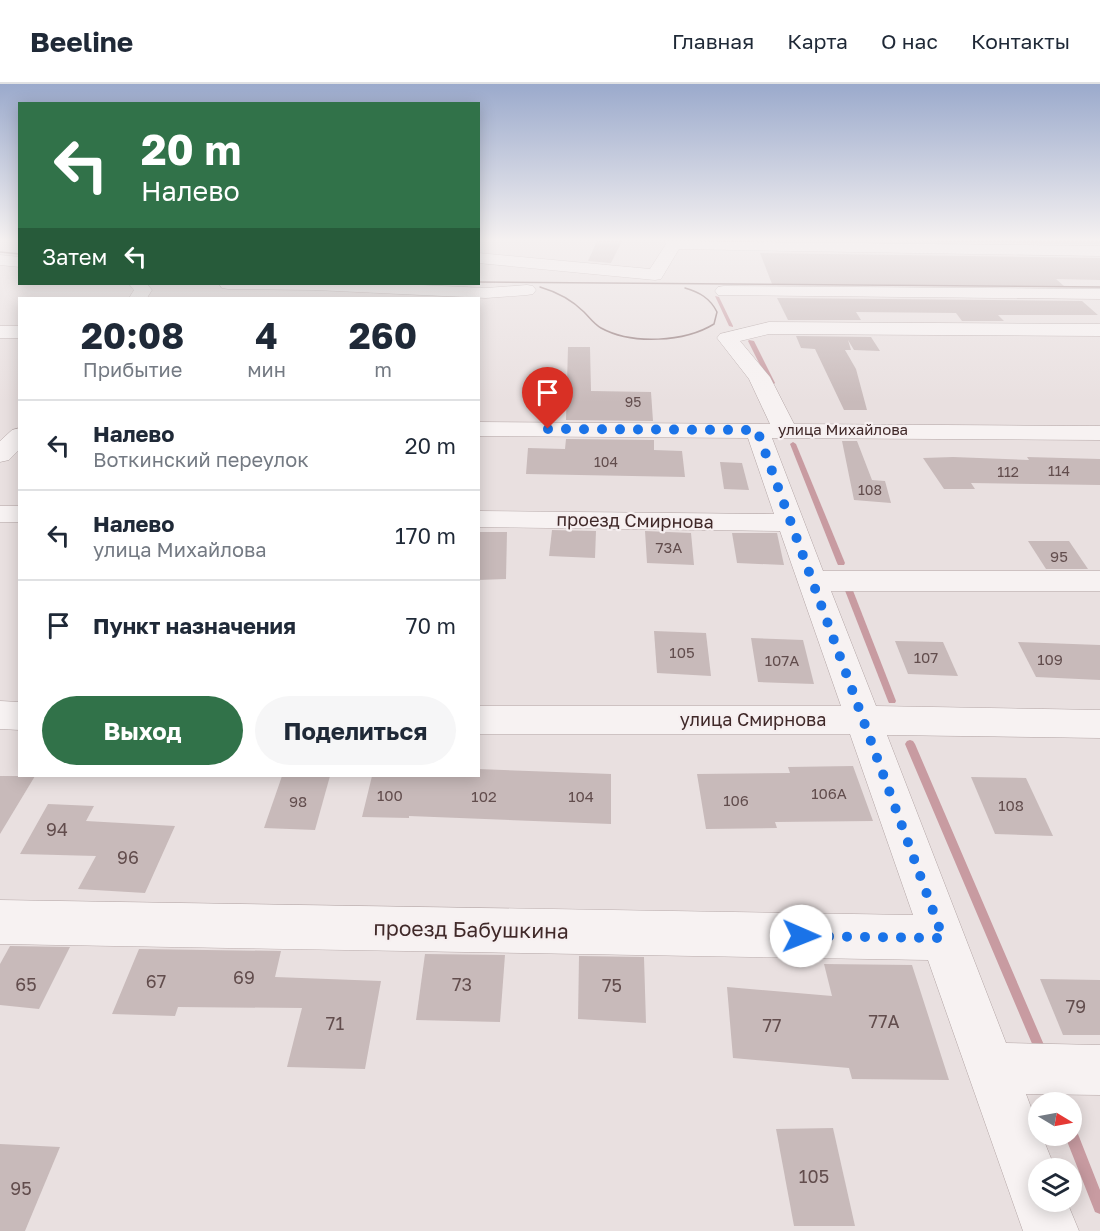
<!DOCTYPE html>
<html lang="ru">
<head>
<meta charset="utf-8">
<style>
	:root { --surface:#fff; --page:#f6f6f7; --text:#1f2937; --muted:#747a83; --line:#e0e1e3; --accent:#317249 }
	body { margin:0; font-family:"Golos Text",sans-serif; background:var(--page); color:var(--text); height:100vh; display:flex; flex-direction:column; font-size:22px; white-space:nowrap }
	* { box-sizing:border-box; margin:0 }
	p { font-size:20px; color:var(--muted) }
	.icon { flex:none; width:33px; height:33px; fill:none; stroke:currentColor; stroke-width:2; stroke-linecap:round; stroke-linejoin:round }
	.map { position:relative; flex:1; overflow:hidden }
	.side { position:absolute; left:18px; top:213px; width:462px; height:480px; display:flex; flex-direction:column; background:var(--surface); border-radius:0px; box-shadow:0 3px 15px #0003 }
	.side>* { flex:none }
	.banner { position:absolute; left:18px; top:18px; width:462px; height:183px; border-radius:0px; box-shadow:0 3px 15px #0003; background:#317249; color:#fff; overflow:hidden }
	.needle { width:39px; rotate:100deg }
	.controls { position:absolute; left:1028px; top:1008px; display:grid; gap:12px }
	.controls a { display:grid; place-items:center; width:54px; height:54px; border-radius:50%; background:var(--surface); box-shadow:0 3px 15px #0003; font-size:30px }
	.pin { position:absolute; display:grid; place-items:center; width:51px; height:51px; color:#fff; margin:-62px -26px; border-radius:50% 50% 50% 0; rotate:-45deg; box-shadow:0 0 6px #0007 }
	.pin .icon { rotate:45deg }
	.me { position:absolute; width:66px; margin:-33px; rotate:91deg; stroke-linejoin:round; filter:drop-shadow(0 0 4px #0008) }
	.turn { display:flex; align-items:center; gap:21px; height:126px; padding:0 24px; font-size:27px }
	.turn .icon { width:78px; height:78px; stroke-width:2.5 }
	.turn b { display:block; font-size:42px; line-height:51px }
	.then { display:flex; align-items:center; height:57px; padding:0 24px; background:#0003; gap:12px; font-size:22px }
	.eta { display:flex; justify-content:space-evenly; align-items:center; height:102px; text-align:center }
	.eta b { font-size:36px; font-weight:700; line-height:42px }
	.button { display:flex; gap:12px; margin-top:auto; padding:12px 24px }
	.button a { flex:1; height:69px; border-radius:36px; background:var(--accent); color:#fff; font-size:24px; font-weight:700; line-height:69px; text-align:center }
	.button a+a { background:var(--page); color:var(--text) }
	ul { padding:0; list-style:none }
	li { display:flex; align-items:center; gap:18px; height:90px; padding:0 24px; border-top:2px solid var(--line) }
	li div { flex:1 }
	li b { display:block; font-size:22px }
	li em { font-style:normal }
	header { display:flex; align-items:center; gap:36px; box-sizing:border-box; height:84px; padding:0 30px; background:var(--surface); border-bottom:2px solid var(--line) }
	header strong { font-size:28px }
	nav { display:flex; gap:33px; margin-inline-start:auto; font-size:21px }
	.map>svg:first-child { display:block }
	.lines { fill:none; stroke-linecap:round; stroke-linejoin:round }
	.stream { fill:#c89ba1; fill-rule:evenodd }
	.building { fill:#c8baba }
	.minor-casing { stroke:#b3a5a5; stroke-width:1 }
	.minor { fill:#f7f2f2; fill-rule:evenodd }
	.tram { stroke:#92797a; stroke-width:1.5 }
	.route { stroke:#1a73e8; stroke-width:10; stroke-dasharray:0 18 }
	.labels { text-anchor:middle; stroke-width:4.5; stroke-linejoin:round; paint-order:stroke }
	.far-number-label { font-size:14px; fill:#624d4d }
	.far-street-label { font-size:15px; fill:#402929; stroke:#f6eff0 }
	.number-label { font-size:15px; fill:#624d4d }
	.street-label { font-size:18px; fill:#402929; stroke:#f6eff0 }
	.near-number-label { font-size:18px; fill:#624d4d }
	.near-street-label { font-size:21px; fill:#402929; stroke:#f6eff0 }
</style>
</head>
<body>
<header>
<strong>Beeline</strong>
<nav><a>Главная</a><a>Карта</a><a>О нас</a><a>Контакты</a></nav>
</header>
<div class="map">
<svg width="1100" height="1147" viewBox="0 0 1100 1147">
	<rect width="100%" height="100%" fill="#e9e0e0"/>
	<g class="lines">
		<g class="stream">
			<polygon points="715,212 719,213 733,242 733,243 729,242"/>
			<polygon points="749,256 754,257 775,299 774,300 769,299 748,257"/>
			<polygon points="793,358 796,360 845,479 844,481 838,481 837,479 790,360"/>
			<polygon points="848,501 852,504 896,617 895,619 889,619 888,617 844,504"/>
			<polygon points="910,656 913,657 915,660 1044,961 1046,965 1044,969 1040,971 1036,969 905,660 907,657"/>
			<polygon points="1057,1009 1062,1010 1065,1018 1052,1018 1051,1015 1052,1010"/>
			<polygon points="1071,1043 1076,1045 1100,1106 1100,1130 1095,1128 1065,1052 1071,1052"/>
		</g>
	</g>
	<g class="building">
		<polygon points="597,157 622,157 611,179 588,177"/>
		<polygon points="873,157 1100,157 1100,160"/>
		<polygon points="760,169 1100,174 1100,196 1056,195 1064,202 772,200"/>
		<polygon points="777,214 1082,217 1098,231 998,231 1004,237 962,237 956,229 856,228 861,236 788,236"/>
		<polygon points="796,252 871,253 880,267 854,266 848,256 851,266 845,266 856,285 867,326 844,326 815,265 801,264"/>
		<polygon points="568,263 590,263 591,307 651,308 653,337 566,336"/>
		<polygon points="566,355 654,356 654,366 682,367 685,393 526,390 528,364 565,365"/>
		<polygon points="842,357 857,357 872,396 885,397 891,419 854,416"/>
		<polygon points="953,373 1029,376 1027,373 1100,375 1100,401 971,399 975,405 944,405 923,374"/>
		<polygon points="720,378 742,379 749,406 724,405"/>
		<polygon points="552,446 596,447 595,474 549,472"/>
		<polygon points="645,447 691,449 694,481 647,479"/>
		<polygon points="478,448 507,448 506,495 478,496"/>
		<polygon points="732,449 777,449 784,481 737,479"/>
		<polygon points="1028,457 1069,457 1088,485 1046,485"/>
		<polygon points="654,547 706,549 711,592 657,589"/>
		<polygon points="751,554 803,556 814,600 758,598"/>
		<polygon points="895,557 943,558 958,592 908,590"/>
		<polygon points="1018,558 1100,561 1100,596 1036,593"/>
		<polygon points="853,682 873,737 775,738 777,744 706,745 697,690 790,689 788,683"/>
		<polygon points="478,685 611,690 611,740 409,732 409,734 362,733 372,692 478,692"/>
		<polygon points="0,692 35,692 0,750"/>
		<polygon points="282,692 330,692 315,746 264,744"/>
		<polygon points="971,693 1026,694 1053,752 995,750"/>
		<polygon points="48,720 94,722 86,737 175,742 145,809 78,805 96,772 20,770"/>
		<polygon points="10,862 70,863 39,925 0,921 0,880"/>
		<polygon points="139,865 281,867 275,893 381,897 365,985 287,983 302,924 178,923 175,932 112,930"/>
		<polygon points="425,870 505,871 500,938 416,936"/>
		<polygon points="579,872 644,873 646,939 578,935"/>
		<polygon points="824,880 912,881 949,996 852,995 849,984 733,974 727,903 832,912"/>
		<polygon points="1040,895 1100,896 1100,951 1063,951"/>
		<polygon points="833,1044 855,1142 794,1142 776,1045"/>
		<polygon points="0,1060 60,1063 25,1147 0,1147"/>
	</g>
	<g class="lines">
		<g class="minor-casing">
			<g id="minor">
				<polygon points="665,157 1100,162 1100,172 679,165 661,195 655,196 478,179 478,169 650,185 666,160"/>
				<polygon points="0,171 20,173 20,183 0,181"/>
				<polygon points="129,200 147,200 152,206 147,214 129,214 134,206"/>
				<polygon points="219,200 398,200 486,204 527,201 533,202 536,206 533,210 527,211 486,214 315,206 228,205 222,204"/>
				<polygon points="724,202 1100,205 1100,215 718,211 715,207 718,203"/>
				<polygon points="769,238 1100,240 1100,252 769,250 740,257 770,293 794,340 1100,342 1100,356 772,354 823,487 1100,487 1100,507 831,507 876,622 1100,626 1100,654 887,651 1006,959 1100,961 1100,1011 1026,1010 1038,1042 1038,1052 1042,1052 1055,1084 1038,1084 1038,1118 1067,1118 1079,1147 1023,1147 928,876 0,860 0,816 913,831 850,650 478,650 478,622 841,622 780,447 478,443 478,427 774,430 748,354 478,352 478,338 770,340 749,295 717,254 720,250"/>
				<rect x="0" y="242" width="20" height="12"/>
				<polygon points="20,344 20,365 9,376 0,378 0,357 12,346"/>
				<rect x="0" y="422" width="20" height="16"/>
				<polygon points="0,617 20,618 20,646 0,645"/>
			</g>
		</g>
		<use href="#minor" class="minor"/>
		<g class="tram">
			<polyline points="0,168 20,170"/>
			<polyline points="478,198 1100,203"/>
			<path d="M540,203C557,208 572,216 584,228C590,234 594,240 601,244C632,261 685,258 714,240L717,228C710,214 699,208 685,204"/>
		</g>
	</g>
	<linearGradient id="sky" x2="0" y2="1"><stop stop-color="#9baacc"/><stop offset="0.49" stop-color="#f5f1f1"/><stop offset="1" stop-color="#f5f1f1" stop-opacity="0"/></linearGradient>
	<rect width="1100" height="318" fill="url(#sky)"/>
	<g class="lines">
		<polyline class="route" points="548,345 757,346 943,854 801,852"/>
	</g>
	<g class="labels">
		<g class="far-number-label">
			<text x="633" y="323">95</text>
			<text x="606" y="383">104</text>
			<text x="1059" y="392">114</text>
			<text x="1008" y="393">112</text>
			<text x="870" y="411">108</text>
		</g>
		<g class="far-street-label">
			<text x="843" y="351">улица Михайлова</text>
		</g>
		<g class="number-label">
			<text x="669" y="469">73А</text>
			<text x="1059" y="478">95</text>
			<text x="682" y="574">105</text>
			<text x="926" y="579">107</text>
			<text x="1050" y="581">109</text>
			<text x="782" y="582">107А</text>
			<text x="829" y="715">106А</text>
			<text x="390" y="717">100</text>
			<text x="484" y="718">102</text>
			<text x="581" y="718">104</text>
			<text x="736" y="722">106</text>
			<text x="298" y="723">98</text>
			<text x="1011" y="727">108</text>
		</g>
		<g class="street-label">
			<text transform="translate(635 437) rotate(1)" y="6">проезд Смирнова</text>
			<text x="753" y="642">улица Смирнова</text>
		</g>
		<g class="near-number-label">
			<text x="57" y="752">94</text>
			<text x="128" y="780">96</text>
			<text x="244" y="900">69</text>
			<text x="156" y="904">67</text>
			<text x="26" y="907">65</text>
			<text x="462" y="907">73</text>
			<text x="612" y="908">75</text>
			<text x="1076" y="929">79</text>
			<text x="884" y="944">77А</text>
			<text x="335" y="946">71</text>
			<text x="772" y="948">77</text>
			<text x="814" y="1099">105</text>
			<text x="21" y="1111">95</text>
		</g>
		<g class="near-street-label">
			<text transform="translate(471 846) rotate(1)" y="7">проезд Бабушкина</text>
		</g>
	</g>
</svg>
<div class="controls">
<a><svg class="needle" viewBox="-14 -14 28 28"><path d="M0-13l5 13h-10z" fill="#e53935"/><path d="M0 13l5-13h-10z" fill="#747a83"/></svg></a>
<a><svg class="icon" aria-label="layers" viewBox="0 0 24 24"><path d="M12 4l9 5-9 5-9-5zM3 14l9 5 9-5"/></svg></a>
</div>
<div class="pin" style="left:548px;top:345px;background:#d93025"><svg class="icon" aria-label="arrive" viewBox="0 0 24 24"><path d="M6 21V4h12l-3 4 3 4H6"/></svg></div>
<svg class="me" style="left:801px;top:852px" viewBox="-20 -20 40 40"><circle r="19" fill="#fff"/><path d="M0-13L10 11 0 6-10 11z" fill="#1a73e8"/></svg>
<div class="banner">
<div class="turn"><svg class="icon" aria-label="left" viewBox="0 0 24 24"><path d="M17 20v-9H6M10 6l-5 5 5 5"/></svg><div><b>20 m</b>Налево</div></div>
<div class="then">Затем<svg class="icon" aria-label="left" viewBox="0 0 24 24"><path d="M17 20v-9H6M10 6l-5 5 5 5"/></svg></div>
</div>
<section class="side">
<div class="eta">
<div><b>20:08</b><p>Прибытие</p></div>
<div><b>4</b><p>мин</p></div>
<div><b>260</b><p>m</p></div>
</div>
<ul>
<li><svg class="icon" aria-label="left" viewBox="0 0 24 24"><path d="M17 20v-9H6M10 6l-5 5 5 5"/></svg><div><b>Налево</b><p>Воткинский переулок</p></div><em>20 m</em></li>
<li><svg class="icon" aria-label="left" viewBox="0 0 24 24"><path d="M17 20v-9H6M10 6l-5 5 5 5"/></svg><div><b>Налево</b><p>улица Михайлова</p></div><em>170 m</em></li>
<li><svg class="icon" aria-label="arrive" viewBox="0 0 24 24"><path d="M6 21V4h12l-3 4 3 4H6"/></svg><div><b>Пункт назначения</b></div><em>70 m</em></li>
</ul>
<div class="button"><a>Выход</a><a>Поделиться</a></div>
</section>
</div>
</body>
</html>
